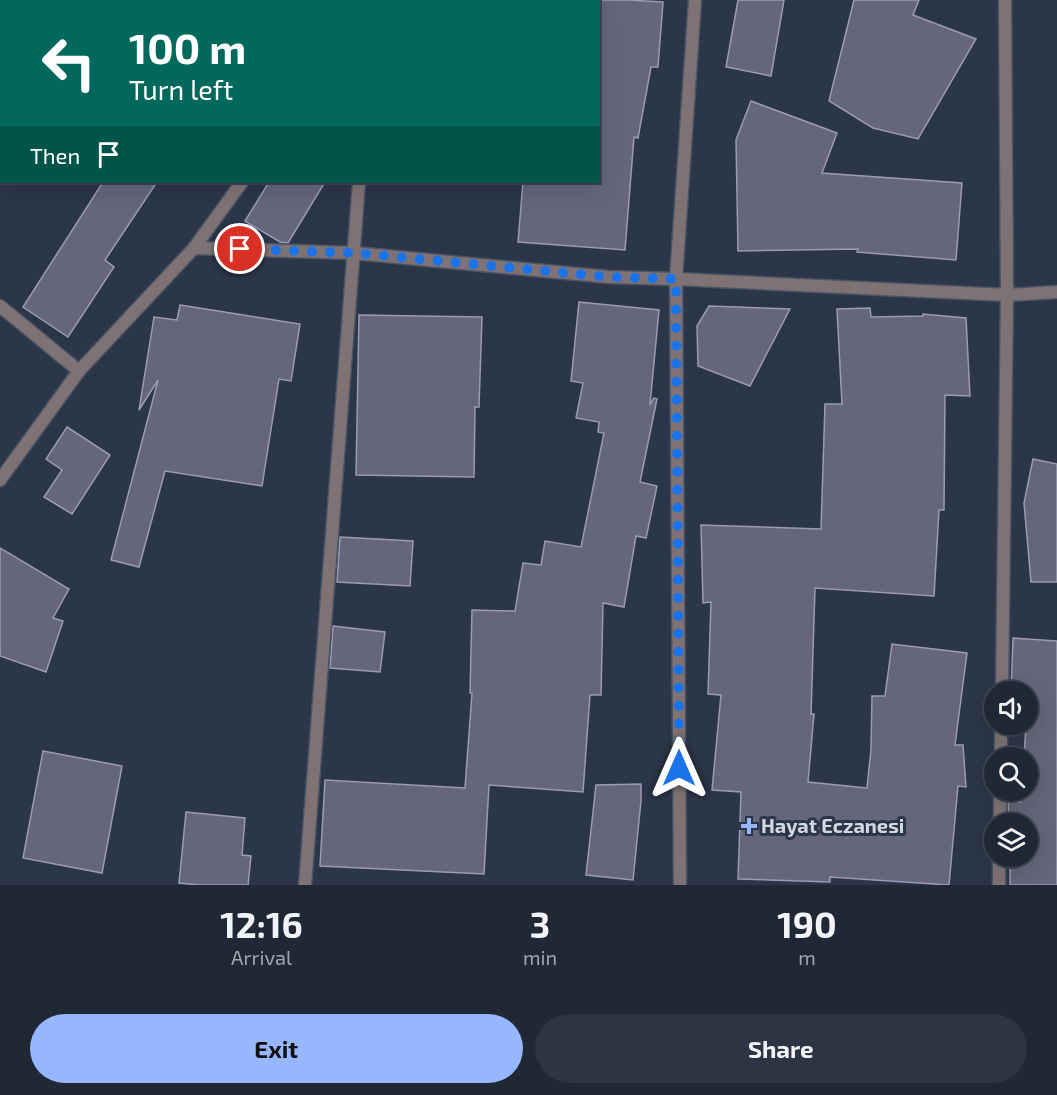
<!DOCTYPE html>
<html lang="en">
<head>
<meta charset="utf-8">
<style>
	:root { --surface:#202836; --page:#2d3442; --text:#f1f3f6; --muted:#a2a6ad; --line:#3d4451; --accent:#96b6fd }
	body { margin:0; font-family:"Exo 2",sans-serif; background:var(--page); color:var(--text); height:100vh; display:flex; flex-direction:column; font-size:22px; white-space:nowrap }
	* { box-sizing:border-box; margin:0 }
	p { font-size:20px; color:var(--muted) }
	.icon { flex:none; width:33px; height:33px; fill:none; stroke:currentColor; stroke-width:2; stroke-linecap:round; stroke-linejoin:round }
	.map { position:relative; height:885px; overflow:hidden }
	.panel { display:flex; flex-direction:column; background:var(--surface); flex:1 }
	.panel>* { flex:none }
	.guide { position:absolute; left:0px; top:0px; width:600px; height:183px; box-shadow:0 6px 24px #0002,0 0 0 2px var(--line); background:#00695c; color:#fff; overflow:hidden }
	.controls { position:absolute; left:984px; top:681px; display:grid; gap:12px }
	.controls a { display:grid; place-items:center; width:54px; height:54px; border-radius:50%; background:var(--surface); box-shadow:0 6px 24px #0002,0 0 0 2px var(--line); font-size:30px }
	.pin { position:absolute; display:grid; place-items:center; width:51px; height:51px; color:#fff; margin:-26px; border:3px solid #fff; border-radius:50%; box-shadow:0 2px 6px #0007 }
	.me { position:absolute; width:66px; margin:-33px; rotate:0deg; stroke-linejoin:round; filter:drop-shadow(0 0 4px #0008) }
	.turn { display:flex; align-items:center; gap:21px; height:126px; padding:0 30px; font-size:27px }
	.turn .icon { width:78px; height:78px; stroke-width:2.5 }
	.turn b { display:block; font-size:42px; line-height:51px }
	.then { display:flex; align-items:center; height:57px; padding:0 30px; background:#0003; gap:12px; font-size:22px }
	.eta { display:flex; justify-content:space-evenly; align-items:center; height:102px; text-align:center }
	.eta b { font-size:36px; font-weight:700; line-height:42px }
	.action { display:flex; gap:12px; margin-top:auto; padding:12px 30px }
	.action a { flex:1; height:69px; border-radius:36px; background:var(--accent); color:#111; font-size:24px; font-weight:700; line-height:69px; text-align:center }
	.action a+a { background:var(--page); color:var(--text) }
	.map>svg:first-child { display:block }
	.building { fill:#65657b; stroke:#9b9bb3; stroke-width:1.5 }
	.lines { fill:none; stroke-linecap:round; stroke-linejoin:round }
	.street-casing { stroke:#495364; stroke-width:15 }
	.street { stroke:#7e7274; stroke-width:12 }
	.route { stroke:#1a73e8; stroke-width:10; stroke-dasharray:0 18 }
	.poi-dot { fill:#96b6fd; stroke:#2b3648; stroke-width:2 }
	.labels { text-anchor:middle; stroke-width:6; stroke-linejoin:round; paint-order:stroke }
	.poi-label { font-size:20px; font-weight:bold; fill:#d1d9e4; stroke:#2b3648; text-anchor:start }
</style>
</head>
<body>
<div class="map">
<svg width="1057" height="885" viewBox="0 0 1057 885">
	<rect width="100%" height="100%" fill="#2b3648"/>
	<g class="building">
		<polygon points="598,0 628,0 663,2 658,67 651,67 638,138 634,137 625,250 518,242 523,182 598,182"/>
		<polygon points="738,0 784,0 771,76 726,67"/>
		<polygon points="854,0 919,0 913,15 976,39 918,139 873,128 829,101"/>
		<polygon points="751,101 837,133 822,173 962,183 956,260 857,252 858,249 738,251 736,140"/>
		<polygon points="103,182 157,182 105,260 114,267 68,337 23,307"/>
		<polygon points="269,182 325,182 288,243 280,242 245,221"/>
		<polygon points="579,302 659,310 650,405 654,398 657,399 640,482 657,486 646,538 636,536 624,607 603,603 601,695 590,695 583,792 489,785 484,874 320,866 325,780 465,788 472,693 470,693 472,610 515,611 523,563 541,565 545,541 581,547 604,433 598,432 599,422 576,418 583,383 571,381"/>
		<polygon points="180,305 300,324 291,381 279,379 262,486 165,471 139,567 111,560 158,380 139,410 154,317 177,320"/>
		<polygon points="709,306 790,309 750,386 698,366 697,326"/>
		<polygon points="870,308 871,317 923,316 923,314 966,318 970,396 945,395 944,510 939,510 934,596 815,588 811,714 814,714 808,782 867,788 871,749 872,696 885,696 892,644 967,653 955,745 963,745 966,787 958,786 949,885 830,877 830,882 738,879 741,792 712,790 721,695 708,694 711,602 703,603 701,525 821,529 825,404 842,404 837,309"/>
		<polygon points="359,315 482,317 479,407 475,407 474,477 356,475"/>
		<polygon points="67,427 110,455 72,514 44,497 62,470 46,459"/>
		<polygon points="1033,459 1057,464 1057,582 1031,582 1024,503"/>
		<polygon points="340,537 413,541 410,586 337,582"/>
		<polygon points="0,548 69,589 53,618 63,621 46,672 0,656"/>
		<polygon points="333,626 385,632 380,672 330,668"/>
		<polygon points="1013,638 1057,641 1057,885 1010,885 1010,856 1028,856 1028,824 1009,824 1008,801 1021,802 1021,790 1028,790 1028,758 1024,758 1026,724 1028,724 1029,692 1011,692"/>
		<polygon points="43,751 122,766 102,873 23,858"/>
		<polygon points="641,784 641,801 633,880 586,875 596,785"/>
		<polygon points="186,812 245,818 242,855 251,856 248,885 199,885 179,883"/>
	</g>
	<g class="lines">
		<g class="street-casing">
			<g id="street">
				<polyline points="94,2 95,0"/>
				<polyline points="372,2 373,0"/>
				<polyline points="0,128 2,125"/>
				<polyline points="194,248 354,253 609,277 676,279 1007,295 1057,292"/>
				<polyline points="0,306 79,371"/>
				<polyline points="0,480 79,371 194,248 242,182"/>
				<polyline points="1002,692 1007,295 1005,0"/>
				<polyline points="1001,758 1001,724"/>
				<polyline points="1000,824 1000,790"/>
				<polyline points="305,885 359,182"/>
				<polyline points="680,885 676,279 695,0"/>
				<polyline points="999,885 999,856"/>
			</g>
		</g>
		<use href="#street" class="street"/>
	</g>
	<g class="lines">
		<polyline class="route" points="240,249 354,253 609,277 676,279 679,768"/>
	</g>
	<path class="poi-dot" d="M746 817h6v6h6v6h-6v6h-6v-6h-6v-6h6z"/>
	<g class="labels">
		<g class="poi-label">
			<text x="761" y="833">Hayat Eczanesi</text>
		</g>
	</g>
</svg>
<div class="controls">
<a><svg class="icon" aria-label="sound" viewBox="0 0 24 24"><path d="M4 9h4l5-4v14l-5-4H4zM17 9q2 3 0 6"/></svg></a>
<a><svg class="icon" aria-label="search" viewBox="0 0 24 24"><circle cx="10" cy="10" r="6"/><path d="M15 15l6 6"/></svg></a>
<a><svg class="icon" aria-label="layers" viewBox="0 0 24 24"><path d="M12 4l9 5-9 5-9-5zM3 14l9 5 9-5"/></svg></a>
</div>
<div class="pin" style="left:240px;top:249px;background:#d93025"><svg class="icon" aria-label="arrive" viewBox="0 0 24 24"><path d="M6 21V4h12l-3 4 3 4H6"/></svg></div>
<svg class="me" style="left:679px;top:768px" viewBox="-20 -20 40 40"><path d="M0-17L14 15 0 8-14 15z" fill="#1a73e8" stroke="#fff" stroke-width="4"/></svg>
<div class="guide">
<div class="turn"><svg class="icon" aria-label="left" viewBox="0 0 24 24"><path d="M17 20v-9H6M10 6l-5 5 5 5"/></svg><div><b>100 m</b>Turn left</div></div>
<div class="then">Then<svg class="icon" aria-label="arrive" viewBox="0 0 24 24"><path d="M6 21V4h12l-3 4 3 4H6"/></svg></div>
</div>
</div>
<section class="panel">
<div class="eta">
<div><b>12:16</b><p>Arrival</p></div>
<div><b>3</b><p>min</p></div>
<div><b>190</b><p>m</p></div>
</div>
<div class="action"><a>Exit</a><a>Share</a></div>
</section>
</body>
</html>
